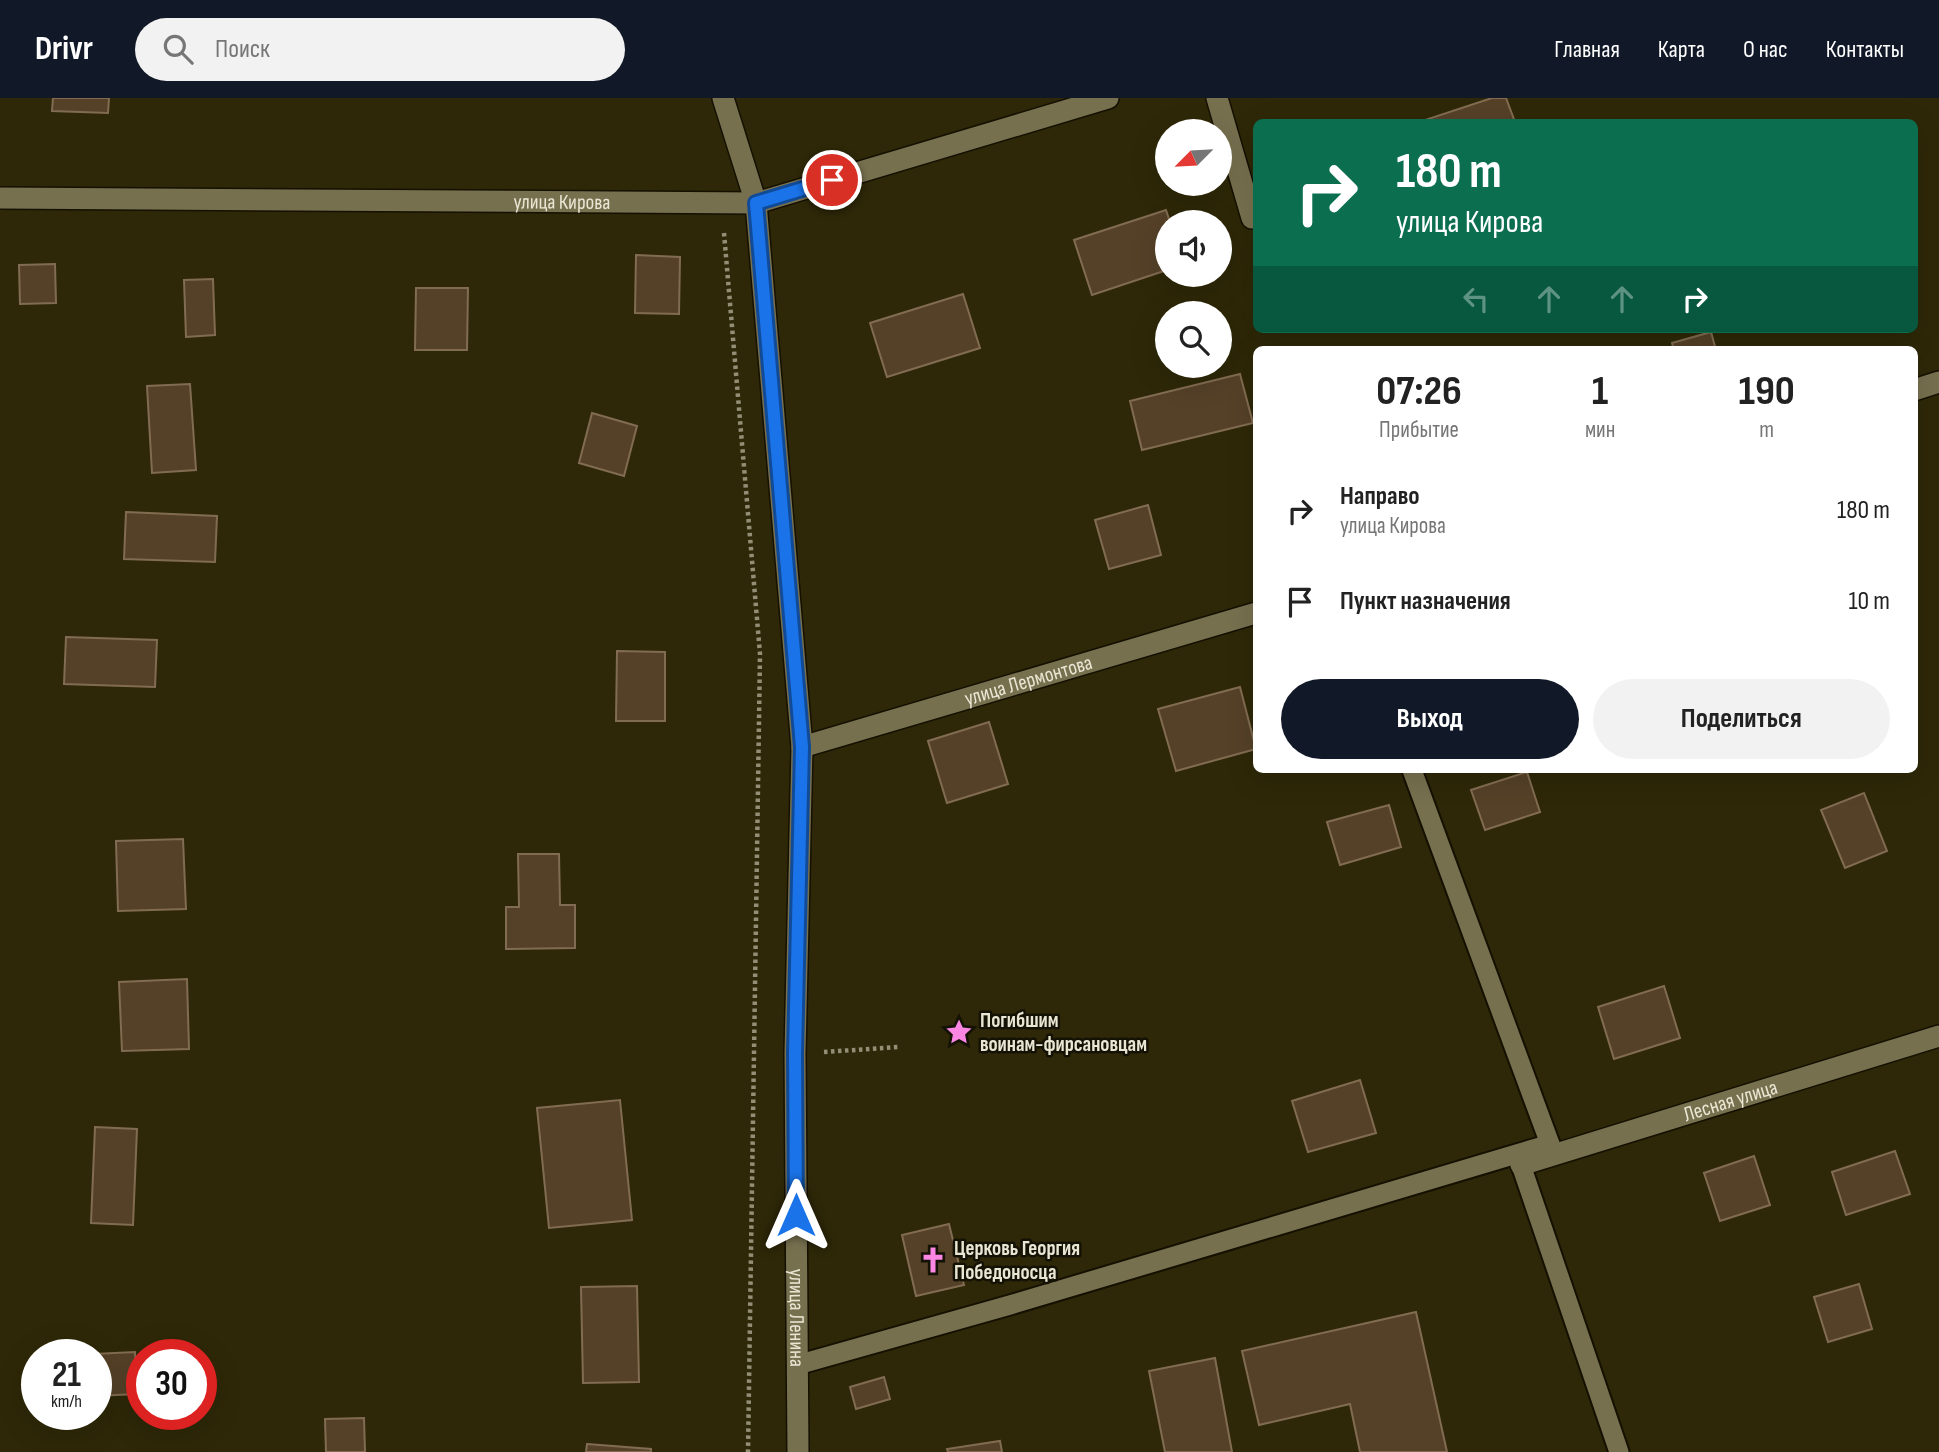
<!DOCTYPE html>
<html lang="ru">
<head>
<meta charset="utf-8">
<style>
	:root { --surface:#fff; --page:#f2f2f2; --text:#222; --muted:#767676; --accent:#111827 }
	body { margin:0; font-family:"Sofia Sans Condensed",sans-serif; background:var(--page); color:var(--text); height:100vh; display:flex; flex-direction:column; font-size:26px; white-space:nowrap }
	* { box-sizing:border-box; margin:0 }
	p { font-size:23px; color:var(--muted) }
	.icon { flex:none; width:38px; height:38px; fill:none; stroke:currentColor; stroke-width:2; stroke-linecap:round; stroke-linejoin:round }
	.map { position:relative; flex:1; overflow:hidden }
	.side { position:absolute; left:1253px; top:248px; width:665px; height:427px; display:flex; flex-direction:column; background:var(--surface); border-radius:10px; box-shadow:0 7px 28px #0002 }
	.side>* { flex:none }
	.top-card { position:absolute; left:1253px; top:21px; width:665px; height:214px; border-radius:10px; box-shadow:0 7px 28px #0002; background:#0b6e4f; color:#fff; overflow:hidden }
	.needle { width:46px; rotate:246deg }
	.buttons { position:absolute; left:1155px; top:21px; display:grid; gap:14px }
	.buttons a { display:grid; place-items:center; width:77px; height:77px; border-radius:50%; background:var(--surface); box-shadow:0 7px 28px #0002; font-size:35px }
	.speed { position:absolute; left:21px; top:1241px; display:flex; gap:14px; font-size:35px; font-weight:700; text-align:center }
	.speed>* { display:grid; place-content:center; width:91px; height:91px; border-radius:50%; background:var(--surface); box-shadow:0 7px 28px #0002; line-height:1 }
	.speed small { font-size:18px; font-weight:400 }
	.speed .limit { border:10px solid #d22; background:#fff; color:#111 }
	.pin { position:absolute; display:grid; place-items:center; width:60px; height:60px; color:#fff; margin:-30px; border:4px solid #fff; border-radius:50%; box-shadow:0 2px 7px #0007 }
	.me { position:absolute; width:77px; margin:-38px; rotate:0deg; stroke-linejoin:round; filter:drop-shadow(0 0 5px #0008) }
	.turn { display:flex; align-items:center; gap:24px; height:147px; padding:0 28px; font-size:32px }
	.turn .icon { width:91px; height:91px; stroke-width:2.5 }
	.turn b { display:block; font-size:49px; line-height:60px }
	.lanes { display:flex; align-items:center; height:66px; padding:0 28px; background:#0003; justify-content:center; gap:35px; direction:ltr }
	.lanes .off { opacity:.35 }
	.eta { display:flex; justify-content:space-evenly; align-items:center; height:119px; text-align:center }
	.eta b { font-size:42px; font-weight:700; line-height:49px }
	.button { display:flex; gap:14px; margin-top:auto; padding:14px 28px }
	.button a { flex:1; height:80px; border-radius:42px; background:var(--accent); color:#fff; font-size:28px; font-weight:700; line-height:80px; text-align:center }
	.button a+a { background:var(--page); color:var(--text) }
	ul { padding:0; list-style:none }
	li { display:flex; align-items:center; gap:21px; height:91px; padding:0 28px }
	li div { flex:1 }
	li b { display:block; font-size:26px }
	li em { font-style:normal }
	header { display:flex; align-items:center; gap:42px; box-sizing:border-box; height:98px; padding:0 35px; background:var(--accent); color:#fff }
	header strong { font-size:33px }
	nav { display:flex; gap:38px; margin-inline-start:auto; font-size:24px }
	.search { width:490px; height:63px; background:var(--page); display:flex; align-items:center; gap:18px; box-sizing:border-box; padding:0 24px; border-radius:38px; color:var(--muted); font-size:26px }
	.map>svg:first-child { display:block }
	.building { fill:#554128; stroke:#826c51; stroke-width:2 }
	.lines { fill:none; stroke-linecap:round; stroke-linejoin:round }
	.lane-casing { stroke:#151000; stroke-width:23 }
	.street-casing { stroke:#151000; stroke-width:24 }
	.path { stroke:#938e75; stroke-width:4.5; stroke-dasharray:3.5 3.5; stroke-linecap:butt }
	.lane { stroke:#77704f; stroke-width:19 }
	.street { stroke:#77704f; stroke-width:21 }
	.route-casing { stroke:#114b97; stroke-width:18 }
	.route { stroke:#1a73e8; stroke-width:12 }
	.labels { text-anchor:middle; stroke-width:5; stroke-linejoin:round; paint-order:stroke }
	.street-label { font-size:21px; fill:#eae6d4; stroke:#141105 }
	.poi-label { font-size:21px; font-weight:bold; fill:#eae6d4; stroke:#141105; text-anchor:start }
</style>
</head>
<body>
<header>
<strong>Drivr</strong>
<div class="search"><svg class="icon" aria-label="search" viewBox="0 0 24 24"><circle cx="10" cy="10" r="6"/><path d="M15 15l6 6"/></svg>Поиск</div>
<nav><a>Главная</a><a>Карта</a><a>О нас</a><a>Контакты</a></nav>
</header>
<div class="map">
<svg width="1939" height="1354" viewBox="0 0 1939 1354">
	<rect width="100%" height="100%" fill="#2e2808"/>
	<g class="building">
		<polygon points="53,0 109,0 108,15 52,13"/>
		<polygon points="1492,0 1506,0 1515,24 1426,24 1425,22"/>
		<polygon points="1166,112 1170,124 1167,124 1167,172 1092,197 1074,142"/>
		<polygon points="636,157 680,159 679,216 635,215"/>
		<polygon points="55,166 56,205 20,206 19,167"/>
		<polygon points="213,181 215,237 186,239 184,182"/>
		<polygon points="416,190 468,190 467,252 415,252"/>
		<polygon points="963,196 980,250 887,279 870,225"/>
		<polygon points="1711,234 1716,252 1674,252 1672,245"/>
		<polygon points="1240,276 1253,325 1142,352 1130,303"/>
		<polygon points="190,286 196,372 152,375 147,288"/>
		<polygon points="592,315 637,328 624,378 579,365"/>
		<polygon points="1148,407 1161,457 1109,471 1095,422"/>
		<polygon points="126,414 217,418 215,464 124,461"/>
		<polygon points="66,539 157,542 155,589 64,586"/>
		<polygon points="617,553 665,554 665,623 616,623"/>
		<polygon points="1240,589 1256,651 1176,673 1158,611"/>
		<polygon points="989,624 1008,686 947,705 928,643"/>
		<polygon points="1527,674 1540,714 1485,732 1471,692"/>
		<polygon points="1864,695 1887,753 1845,770 1821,712"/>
		<polygon points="1389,707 1401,749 1340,767 1327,724"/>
		<polygon points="183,741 186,811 118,813 116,743"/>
		<polygon points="518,756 559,756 560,807 575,807 575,850 506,851 506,809 519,809"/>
		<polygon points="187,881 189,951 122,953 119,884"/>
		<polygon points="1664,888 1680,940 1614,961 1598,909"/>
		<polygon points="1360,982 1376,1035 1308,1054 1292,1003"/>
		<polygon points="620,1002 632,1122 549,1130 537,1010"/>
		<polygon points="95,1029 137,1031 133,1127 91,1125"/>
		<polygon points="1895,1053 1910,1096 1846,1117 1832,1074"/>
		<polygon points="1754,1058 1770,1107 1720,1123 1704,1075"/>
		<polygon points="949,1126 964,1187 916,1198 902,1137"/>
		<polygon points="1859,1186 1872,1231 1828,1244 1814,1199"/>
		<polygon points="637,1188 639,1284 583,1285 581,1189"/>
		<polygon points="1416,1214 1447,1354 1360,1354 1350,1306 1259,1327 1242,1253"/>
		<polygon points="135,1254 137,1296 96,1298 96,1256 93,1256"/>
		<polygon points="1215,1260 1232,1354 1165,1354 1149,1273"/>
		<polygon points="884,1279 890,1301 856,1311 850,1289"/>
		<polygon points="364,1320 365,1354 326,1354 325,1321"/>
		<polygon points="1000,1343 1002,1354 948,1354 947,1351"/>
		<polygon points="587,1346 651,1351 651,1354 586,1354"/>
	</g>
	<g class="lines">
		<g class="lane-casing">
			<g id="lane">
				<polyline points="1412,672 1550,1046 1521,1067 1619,1354"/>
				<polyline points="797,1267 1010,1207 1550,1046"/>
			</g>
		</g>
		<g class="street-casing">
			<g id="street">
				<path id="s1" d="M723,0L756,105L802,649L795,955L798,1354"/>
				<polyline points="1217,0 1252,120"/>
				<path id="s2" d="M0,100L756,105L1108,0"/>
				<polyline points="1914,292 1939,284"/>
				<path id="s3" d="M802,649L1256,515"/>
				<path id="s4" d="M1521,1067L1939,938"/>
			</g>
		</g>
		<g class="path">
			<polyline points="724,135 760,556 748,1354"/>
			<polyline points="824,954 899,949"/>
		</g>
		<use href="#lane" class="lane"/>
		<use href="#street" class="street"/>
	</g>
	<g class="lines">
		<g class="route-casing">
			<polyline id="route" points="796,1117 795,955 802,649 756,105 832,82"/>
		</g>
		<use href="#route" class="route"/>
	</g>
	<defs>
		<g id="sight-bare" transform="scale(2.1)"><path d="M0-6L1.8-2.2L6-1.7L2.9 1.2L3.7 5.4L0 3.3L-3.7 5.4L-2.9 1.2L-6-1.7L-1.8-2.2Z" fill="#fc86e4" stroke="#141105" stroke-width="2.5" paint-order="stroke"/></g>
		<g id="church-bare" transform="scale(2.1)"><path d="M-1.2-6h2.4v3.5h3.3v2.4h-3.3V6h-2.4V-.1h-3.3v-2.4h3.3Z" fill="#fc86e4" stroke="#141105" stroke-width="2.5" paint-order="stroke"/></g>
	</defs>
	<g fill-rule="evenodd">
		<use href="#sight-bare" x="959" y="934"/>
		<use href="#church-bare" x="933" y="1162"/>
	</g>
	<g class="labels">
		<g class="street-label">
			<text dy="7" stroke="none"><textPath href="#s2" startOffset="562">улица Кирова</textPath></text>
			<text dy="7" stroke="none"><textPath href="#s3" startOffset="236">улица Лермонтова</textPath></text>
			<text dy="7" stroke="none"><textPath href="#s4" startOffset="219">Лесная улица</textPath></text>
			<text dy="7" stroke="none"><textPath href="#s1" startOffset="1227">улица Ленина</textPath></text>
		</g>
		<g class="poi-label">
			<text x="980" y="929">Погибшим<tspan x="980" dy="24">воинам-фирсановцам</tspan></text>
			<text x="954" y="1157">Церковь Георгия<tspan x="954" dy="24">Победоносца</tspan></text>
		</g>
	</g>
</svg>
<div class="buttons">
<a><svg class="needle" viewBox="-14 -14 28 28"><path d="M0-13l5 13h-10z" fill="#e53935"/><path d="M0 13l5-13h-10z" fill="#767676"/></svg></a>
<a><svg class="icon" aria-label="sound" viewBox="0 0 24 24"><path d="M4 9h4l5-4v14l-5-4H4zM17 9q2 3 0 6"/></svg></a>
<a><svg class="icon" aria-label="search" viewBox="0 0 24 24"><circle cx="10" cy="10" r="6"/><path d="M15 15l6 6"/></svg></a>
</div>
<div class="speed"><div>21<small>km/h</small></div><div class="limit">30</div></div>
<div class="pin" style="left:832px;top:82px;background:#d93025"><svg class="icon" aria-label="arrive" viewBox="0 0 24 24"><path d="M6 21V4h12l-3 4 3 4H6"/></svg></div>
<svg class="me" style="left:796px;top:1117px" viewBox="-20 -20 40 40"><path d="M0-17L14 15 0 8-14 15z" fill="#1a73e8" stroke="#fff" stroke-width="4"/></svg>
<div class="top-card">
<div class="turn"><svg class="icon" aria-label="right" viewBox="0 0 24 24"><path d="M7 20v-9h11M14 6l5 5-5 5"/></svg><div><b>180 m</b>улица Кирова</div></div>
<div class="lanes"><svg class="icon off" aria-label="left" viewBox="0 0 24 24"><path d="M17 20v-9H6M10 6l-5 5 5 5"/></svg><svg class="icon off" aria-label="ahead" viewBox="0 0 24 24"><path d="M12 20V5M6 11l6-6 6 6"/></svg><svg class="icon off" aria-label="ahead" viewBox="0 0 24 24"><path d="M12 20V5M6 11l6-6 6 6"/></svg><svg class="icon" aria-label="right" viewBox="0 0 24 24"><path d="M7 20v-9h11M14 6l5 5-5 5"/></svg></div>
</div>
<section class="side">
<div class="eta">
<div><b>07:26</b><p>Прибытие</p></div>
<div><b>1</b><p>мин</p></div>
<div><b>190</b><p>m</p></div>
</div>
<ul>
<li><svg class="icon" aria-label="right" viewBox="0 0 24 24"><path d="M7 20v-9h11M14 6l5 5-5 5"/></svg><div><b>Направо</b><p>улица Кирова</p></div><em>180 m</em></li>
<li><svg class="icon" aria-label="arrive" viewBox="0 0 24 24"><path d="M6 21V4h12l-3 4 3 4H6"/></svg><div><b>Пункт назначения</b></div><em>10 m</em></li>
</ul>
<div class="button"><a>Выход</a><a>Поделиться</a></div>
</section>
</div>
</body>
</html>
